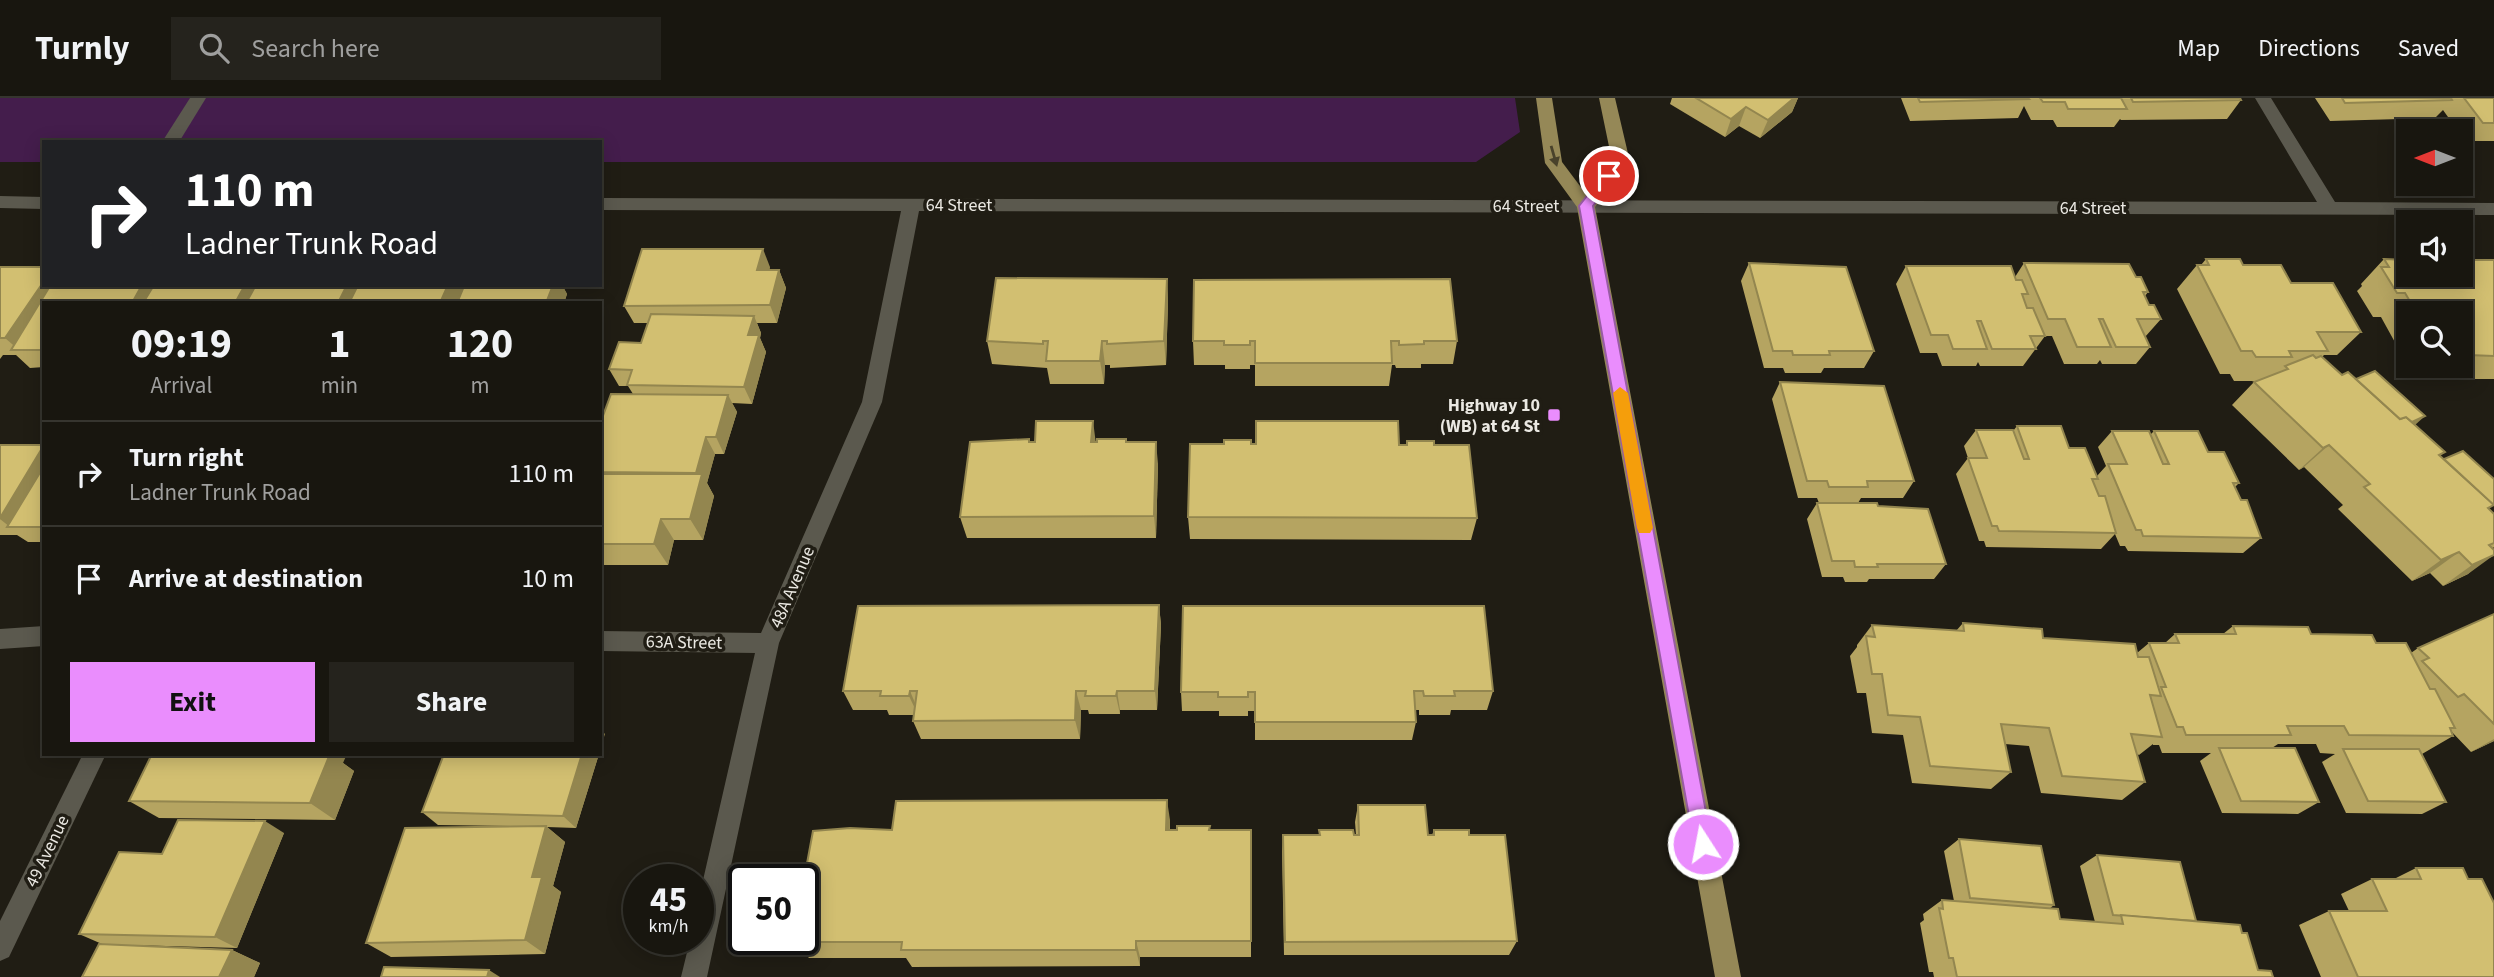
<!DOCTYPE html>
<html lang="en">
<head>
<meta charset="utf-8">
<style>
	:root { --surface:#18160f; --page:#25231d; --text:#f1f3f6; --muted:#9f9f9e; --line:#36352f; --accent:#ea8dfd }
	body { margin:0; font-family:"Source Sans 3",sans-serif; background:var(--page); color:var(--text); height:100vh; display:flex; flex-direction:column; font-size:26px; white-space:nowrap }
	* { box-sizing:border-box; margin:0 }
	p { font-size:23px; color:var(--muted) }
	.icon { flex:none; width:38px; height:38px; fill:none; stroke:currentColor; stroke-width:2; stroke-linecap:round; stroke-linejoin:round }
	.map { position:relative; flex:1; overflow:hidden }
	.details { position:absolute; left:42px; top:203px; width:560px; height:455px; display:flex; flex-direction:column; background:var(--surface); border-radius:0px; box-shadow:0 4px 18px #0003,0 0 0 2px var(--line) }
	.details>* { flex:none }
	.top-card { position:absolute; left:42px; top:42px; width:560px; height:147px; border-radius:0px; box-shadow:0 4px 18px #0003,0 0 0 2px var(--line); background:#202124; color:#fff; overflow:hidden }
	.needle { width:46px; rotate:270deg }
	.tools { position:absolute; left:2396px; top:21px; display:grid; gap:14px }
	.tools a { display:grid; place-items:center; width:77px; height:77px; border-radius:0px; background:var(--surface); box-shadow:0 4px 18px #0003,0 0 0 2px var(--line); font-size:35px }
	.speed { position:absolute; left:623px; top:766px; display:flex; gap:14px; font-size:35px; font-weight:700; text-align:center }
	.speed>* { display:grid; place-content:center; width:91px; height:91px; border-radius:50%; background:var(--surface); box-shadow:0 4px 18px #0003,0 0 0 2px var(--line); line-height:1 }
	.speed small { font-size:18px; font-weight:400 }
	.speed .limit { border:4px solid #111; border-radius:10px; background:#fff; color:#111 }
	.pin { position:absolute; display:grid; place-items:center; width:60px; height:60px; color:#fff; margin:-30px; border:4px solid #fff; border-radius:50%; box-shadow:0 2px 7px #0007 }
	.me { position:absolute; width:77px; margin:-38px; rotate:349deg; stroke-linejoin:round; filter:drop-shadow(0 0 5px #0008) }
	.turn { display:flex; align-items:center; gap:24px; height:147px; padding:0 28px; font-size:32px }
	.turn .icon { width:91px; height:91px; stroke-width:2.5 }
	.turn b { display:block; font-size:49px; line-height:60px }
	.eta { display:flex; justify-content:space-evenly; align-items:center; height:119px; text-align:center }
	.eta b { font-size:42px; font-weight:700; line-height:49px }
	.cta { display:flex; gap:14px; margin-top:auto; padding:14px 28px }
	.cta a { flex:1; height:80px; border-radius:0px; background:var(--accent); color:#111; font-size:28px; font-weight:700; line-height:80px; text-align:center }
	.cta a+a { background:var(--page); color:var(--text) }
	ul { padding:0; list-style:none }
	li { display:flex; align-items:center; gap:21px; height:105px; padding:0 28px; border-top:2px solid var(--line) }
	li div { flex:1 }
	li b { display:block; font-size:26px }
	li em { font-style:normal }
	header { display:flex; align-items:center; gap:42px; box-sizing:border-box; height:98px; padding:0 35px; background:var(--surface); border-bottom:2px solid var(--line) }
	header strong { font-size:33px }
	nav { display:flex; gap:38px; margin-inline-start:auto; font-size:24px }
	.search { width:490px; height:63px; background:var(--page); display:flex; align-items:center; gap:18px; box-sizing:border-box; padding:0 24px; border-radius:0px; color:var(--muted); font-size:26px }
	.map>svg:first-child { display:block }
	.green { fill:#441d4c }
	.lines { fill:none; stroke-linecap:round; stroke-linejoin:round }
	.minor { fill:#5b594e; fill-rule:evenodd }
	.major { fill:#958857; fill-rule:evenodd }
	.wall { fill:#b5a461 }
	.shaded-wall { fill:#93864f }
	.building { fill:#d2bf71; stroke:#93864f; stroke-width:2 }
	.oneway { fill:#49422b }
	.route { fill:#ea8dfd; stroke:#985ca4; stroke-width:2 }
	.slow { fill:#f59e0b }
	.poi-dot { fill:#ea8dfd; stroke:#201d14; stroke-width:2.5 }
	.labels { text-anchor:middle; stroke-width:7; stroke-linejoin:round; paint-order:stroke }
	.street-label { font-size:18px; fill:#eae8e2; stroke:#201d14 }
	.poi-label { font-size:18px; font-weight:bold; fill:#eae8e2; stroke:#201d14; text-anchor:end }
</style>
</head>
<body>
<header>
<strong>Turnly</strong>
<div class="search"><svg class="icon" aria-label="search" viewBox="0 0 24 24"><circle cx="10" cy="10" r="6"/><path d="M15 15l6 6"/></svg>Search here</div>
<nav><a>Map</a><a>Directions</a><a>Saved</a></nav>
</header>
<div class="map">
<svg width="2494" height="879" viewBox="0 0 2494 879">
	<rect width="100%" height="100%" fill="#201d14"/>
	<polygon class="green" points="0,0 1515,0 1520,34 1476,64 600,64 600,44 44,44 44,64 0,64"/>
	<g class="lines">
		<g class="minor">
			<polygon points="190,0 206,0 179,44 162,44"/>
			<polygon points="2255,0 2271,0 2335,104 2494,105 2494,117 919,113 882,304 779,545 707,879 681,879 690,842 698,842 698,804 755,555 600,553 600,533 761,535 862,304 901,113 600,112 600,100 2317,104"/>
			<polygon points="0,98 44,99 44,111 0,110"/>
			<polygon points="44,528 44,548 0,551 0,531"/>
			<polygon points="83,656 106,656 9,859 0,863 0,823"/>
		</g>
		<polygon class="major" points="1536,0 1552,0 1562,64 1586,96 1612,63 1599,0 1615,0 1630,64 1595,109 1741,879 1715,879 1577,109 1545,65"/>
	</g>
	<g class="wall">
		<polygon points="1672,0 1798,0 1792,14 1760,40 1739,28 1725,39 1670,6"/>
		<polygon points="1901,0 2240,0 2241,2 2227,21 2121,22 2120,21 2114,29 2057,29 2053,22 2031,22 2024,8 2018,20 1910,23"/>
		<polygon points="2315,0 2494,0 2494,43 2465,43 2460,37 2460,33 2458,33 2443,12 2435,20 2330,23"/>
		<polygon points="2206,161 2243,167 2291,185 2361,234 2337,257 2324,257 2322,259 2342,277 2356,281 2415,327 2445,354 2440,358 2494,416 2494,449 2468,476 2443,488 2430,475 2412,483 2338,411 2343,407 2304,369 2299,372 2232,307 2254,284 2258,283 2234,283 2230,276 2220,276 2177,191 2197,167 2201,167"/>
		<polygon points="2384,161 2494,162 2494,281 2442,281 2434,268 2460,268 2460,215 2408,215 2408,248 2397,248 2381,219 2373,219 2357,193 2362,188 2361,186"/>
		<polygon points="1749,165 1874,253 1864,270 1824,270 1821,275 1785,275 1783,270 1764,270 1741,183"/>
		<polygon points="2024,165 2136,179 2148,194 2145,198 2149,207 2161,221 2145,239 2150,249 2136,266 2102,266 2100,262 2097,266 2064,266 2052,238 2045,238 2023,268 1980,268 1978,264 1976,268 1942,268 1937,255 1920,255 1896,186 1906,168 2015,179"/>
		<polygon points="0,169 44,187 562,187 567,196 564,205 44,205 44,269 30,270 16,257 3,257 0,261"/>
		<polygon points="770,169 769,172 779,172 786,190 777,225 757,225 761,235 760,240 766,254 752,306 732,305 737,314 724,356 715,356 707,385 714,398 703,442 674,442 668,467 600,467 600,326 633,296 628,288 619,288 609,271 641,245 648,225 634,225 624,208"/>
		<polygon points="1167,181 1168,205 1166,267 1110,270 1110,267 1105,267 1104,286 1050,286 1047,270 992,266 987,243"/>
		<polygon points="1193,243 1457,243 1453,266 1421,266 1421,270 1396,270 1395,267 1392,267 1389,288 1255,288 1255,267 1250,267 1250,271 1225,271 1225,267 1194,267"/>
		<polygon points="1780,284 1914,383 1903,400 1861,400 1858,405 1819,405 1817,400 1798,400 1772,301"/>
		<polygon points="2017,328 2069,350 2097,378 2106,368 2098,349 2112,333 2150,337 2154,333 2208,354 2239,385 2235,389 2261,440 2243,455 2128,453 2125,448 2120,448 2115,436 2101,451 1986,449 1984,443 1979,443 1956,376 1968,360 1964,348 1976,332 2013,333"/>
		<polygon points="1407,343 1434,347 1477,420 1471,442 1190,441 1188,419 1251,346 1406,347"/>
		<polygon points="1030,344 1127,344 1158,366 1156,440 967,440 960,419"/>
		<polygon points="0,347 44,348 44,444 28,444 17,437 0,437"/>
		<polygon points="1817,405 1878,408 1946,466 1934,481 1869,481 1867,484 1845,484 1843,479 1822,479 1807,421"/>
		<polygon points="1159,507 1161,527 1157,612 1120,612 1120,616 1089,616 1088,612 1081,612 1080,641 921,641 913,623 914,617 889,617 887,612 853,612 843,593"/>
		<polygon points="2494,516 2494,643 2471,654 2451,633 2453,638 2422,656 2446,704 2422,716 2346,715 2322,664 2335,656 2320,655 2316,646 2278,646 2272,650 2319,704 2298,716 2222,715 2200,663 2211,655 2162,655 2159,647 2153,647 2153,646 2139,657 2137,656 2145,684 2122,702 2041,695 2029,648 2005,646 2011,674 1991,691 1912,685 1903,637 1872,635 1866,595 1857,595 1850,558 1857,549 1857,547 1872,527 1956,533 1963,525 2043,540 2137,555 2149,545 2165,545 2175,536 2223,536 2233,528 2311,536 2376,545 2411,555 2418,550"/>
		<polygon points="1493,593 1487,612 1451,612 1450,617 1419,617 1419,612 1416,612 1416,624 1412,642 1255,642 1255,613 1248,613 1248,618 1219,618 1219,613 1182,613 1181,594"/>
		<polygon points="444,656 599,656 576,730 547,729 565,744 553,788 561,794 545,856 391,859 366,845 512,728 438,727 422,714"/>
		<polygon points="343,665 354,673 335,722 159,720 129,703"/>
		<polygon points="1358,707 1428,737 1432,737 1434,732 1469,737 1517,843 1509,857 1284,857 1282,753 1283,737 1319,737 1319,732 1356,737 1355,724"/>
		<polygon points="1170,722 1170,732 1251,732 1251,859 1140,859 1140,868 912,869 906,860 809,860 794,844 892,732"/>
		<polygon points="284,735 237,850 130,847 232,852 260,865 254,879 82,879 102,846 79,836 162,756"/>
		<polygon points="1959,741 2054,807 2049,811 2060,821 2095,824 2080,768 2097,757 2196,823 2242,835 2258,872 2273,879 1934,879 1933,874 1929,874 1920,825 1924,822 1923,816 1942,802 1954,803 1944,753"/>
		<polygon points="2416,770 2468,781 2494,879 2321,879 2299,827 2329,813 2349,813 2341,796 2372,781 2394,781"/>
	</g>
	<g class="shaded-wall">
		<polygon points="1794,0 1798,0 1792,14 1760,40 1768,22"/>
		<polygon points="1746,9 1739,28 1725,39 1731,21"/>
		<polygon points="763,151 770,169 765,190 757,172"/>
		<polygon points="779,172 786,190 777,225 770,207"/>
		<polygon points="1167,181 1168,205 1166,267 1164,243"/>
		<polygon points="44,183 44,187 71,187 19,252 5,240"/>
		<polygon points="142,187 169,187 159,205 132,205"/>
		<polygon points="245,187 270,187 261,205 235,205"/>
		<polygon points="347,187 370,187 361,205 338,205"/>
		<polygon points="448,187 463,187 466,191 460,205 440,205"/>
		<polygon points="553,187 562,187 567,196 564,205 546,205"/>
		<polygon points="754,218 761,235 760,240 766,254 752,306 744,289 748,237"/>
		<polygon points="1102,243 1105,267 1104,286 1100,263"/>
		<polygon points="728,297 737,314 724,356 716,339"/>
		<polygon points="2425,318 2415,327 2390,332"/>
		<polygon points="1093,323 1096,346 1091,344"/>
		<polygon points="706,339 715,356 707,385 714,398 703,442 690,421 700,383 696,375"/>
		<polygon points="1156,344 1158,366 1156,440 1154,418"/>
		<polygon points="44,347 44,398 10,429 0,421 0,420"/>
		<polygon points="2329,347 2304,369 2299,372 2323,350"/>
		<polygon points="661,421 674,442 668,467 654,446"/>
		<polygon points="2459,454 2430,475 2412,483 2441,462"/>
		<polygon points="2494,457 2468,476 2443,488 2472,467"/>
		<polygon points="1159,507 1161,527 1157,612 1155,593"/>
		<polygon points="910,593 918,612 918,617 909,598"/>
		<polygon points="1076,593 1081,612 1080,641 1075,622"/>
		<polygon points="1117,593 1120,612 1120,616 1116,598"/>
		<polygon points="600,631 605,636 600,651"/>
		<polygon points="2494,641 2494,643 2471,654"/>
		<polygon points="318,656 347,656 343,665 354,673 335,722 310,705"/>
		<polygon points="582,656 599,656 576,730 563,718"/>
		<polygon points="1167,702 1170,722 1169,751 1166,732"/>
		<polygon points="265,723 284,735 237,850 215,839"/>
		<polygon points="546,728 565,744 553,788 561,794 545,856 525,842 532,779"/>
		<polygon points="1136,843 1140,859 1140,868 1136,852"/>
		<polygon points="232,852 260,865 254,879 219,879"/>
		<polygon points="489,872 500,879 487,879"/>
	</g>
	<g class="building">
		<polygon points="1696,0 1794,0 1768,22 1746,9 1731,21"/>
		<polygon points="1918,0 2028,0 2029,1 1920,4"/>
		<polygon points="2040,0 2121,0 2127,11 2068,11 2065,4 2043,4"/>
		<polygon points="2131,0 2240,0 2241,2 2133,4"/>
		<polygon points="2342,0 2451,0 2452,2 2345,5"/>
		<polygon points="2464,0 2494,0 2494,25 2483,25"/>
		<polygon points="642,151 763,151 757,172 779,172 770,207 624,208"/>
		<polygon points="2206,161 2240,161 2243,167 2281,167 2291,185 2333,185 2361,234 2317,234 2328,253 2289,253 2292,259 2256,259 2252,253 2241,253 2197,167 2209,167"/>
		<polygon points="2384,161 2408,162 2408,177 2460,177 2460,162 2494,162 2494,258 2468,257 2460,245 2460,215 2417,215 2405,195 2397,195 2381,169 2389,169"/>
		<polygon points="1749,165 1846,169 1874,253 1829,253 1830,257 1793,257 1792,253 1773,253"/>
		<polygon points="2024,165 2129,166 2136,179 2141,179 2148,194 2143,194 2149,207 2154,207 2161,221 2137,221 2150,249 2116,249 2103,221 2099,221 2111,249 2077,249 2065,221 2048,221"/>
		<polygon points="1906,168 2011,168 2016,182 2022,182 2028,196 2022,196 2027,210 2033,210 2045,238 2030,238 2036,251 1992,251 1981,223 1977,223 1987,251 1953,251 1948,237 1931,237"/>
		<polygon points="0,169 44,169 44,183 5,240 0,240"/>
		<polygon points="996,180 1167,181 1164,243 1107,246 1107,243 1102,243 1100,263 1046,263 1048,243 1043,243 1043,246 987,243"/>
		<polygon points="1450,181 1457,243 1424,243 1424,246 1399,247 1399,243 1391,243 1392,265 1255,265 1255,243 1250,243 1250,247 1224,247 1224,243 1193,243 1194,182"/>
		<polygon points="142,187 132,205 44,205 44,252 11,252 50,188"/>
		<polygon points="154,187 245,187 235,205 143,205"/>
		<polygon points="256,187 347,187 338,205 246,205"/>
		<polygon points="358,187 448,187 440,205 349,205"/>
		<polygon points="514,187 553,187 546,205 457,205 464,188"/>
		<polygon points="651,216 754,218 748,237 759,237 744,289 627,287 632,272 609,271 619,244 641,245"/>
		<polygon points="2313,257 2316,260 2321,258 2342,277 2348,274 2400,321 2406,319 2445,354 2439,357 2494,407 2488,410 2494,416 2494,445 2489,447 2494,452 2494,457 2472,467 2459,454 2441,462 2364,389 2370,386 2329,347 2323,350 2254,284 2288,271 2285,268"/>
		<polygon points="2375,273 2425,318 2412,324 2406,319 2400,321 2356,281"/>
		<polygon points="1780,284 1884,288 1914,383 1867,383 1868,389 1829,389 1827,383 1807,383"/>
		<polygon points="611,296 728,297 716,339 706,339 696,375 600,374 600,326"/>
		<polygon points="1036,323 1093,323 1091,344 1097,344 1097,341 1126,341 1126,344 1156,344 1154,418 960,419 970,344 1029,341 1029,344 1035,344"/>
		<polygon points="1256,323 1398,323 1399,347 1407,347 1407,343 1434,343 1434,347 1469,347 1477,420 1188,419 1190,346 1224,346 1224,342 1251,342 1251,346 1256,346"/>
		<polygon points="2017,328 2061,328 2069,350 2085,350 2098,381 2092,381 2099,398 2105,398 2116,435 1999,433 1997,428 1992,428 1968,360 1987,360 1976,332 2013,332 2024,361 2029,361"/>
		<polygon points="2112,333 2149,333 2163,366 2169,366 2154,333 2198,333 2208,354 2224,354 2239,385 2233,385 2241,402 2247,402 2261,440 2143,438 2141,432 2136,432 2108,366 2127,366"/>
		<polygon points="0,347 44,347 0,420"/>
		<polygon points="2463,353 2494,381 2494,407 2444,361"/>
		<polygon points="44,368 44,429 7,429"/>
		<polygon points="600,376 702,376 690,421 661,421 654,446 600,446"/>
		<polygon points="1817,405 1877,405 1878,408 1928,411 1946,466 1877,466 1878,469 1855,469 1854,463 1832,463"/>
		<polygon points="1159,507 1155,593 1117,593 1116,598 1085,598 1086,593 1076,593 1075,622 913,623 917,593 910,593 909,598 880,598 881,593 843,593 858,508"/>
		<polygon points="1183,508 1484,508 1493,593 1454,593 1455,598 1424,598 1423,593 1414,593 1416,624 1255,624 1255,594 1248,594 1248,599 1218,599 1218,594 1181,594"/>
		<polygon points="2494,516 2494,626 2464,596 2458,599 2422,563 2429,560 2418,550"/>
		<polygon points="1963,525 2042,531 2043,540 2135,546 2138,559 2149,559 2161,598 2150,597 2162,639 2131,636 2145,684 2062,678 2049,630 2001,626 2011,674 1930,668 1920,619 1888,617 1882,576 1872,576 1866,538 1875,539 1872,527 1964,533"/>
		<polygon points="2233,528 2308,529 2311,536 2372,537 2376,545 2406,545 2430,591 2435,591 2455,630 2450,630 2453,638 2349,637 2344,628 2287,628 2291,637 2186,637 2183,629 2177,629 2161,589 2166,589 2149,545 2179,545 2175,536 2236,536"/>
		<polygon points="2219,650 2295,650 2319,704 2241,703"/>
		<polygon points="2343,651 2419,651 2446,704 2368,703"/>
		<polygon points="152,656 330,656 310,705 129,703"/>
		<polygon points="444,656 582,656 563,718 422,714"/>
		<polygon points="1167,702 1166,732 1177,732 1177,728 1210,728 1209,732 1251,732 1251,843 1136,843 1136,852 901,852 902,844 794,844 794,842 803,842 803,787 813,733 850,730 892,732 896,703"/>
		<polygon points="1358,707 1425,707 1428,737 1434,737 1434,732 1469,732 1469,737 1505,737 1517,843 1285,844 1283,737 1320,737 1319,732 1353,732 1354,737 1359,737"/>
		<polygon points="178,722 265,723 215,839 79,836 119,754 162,756"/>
		<polygon points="546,728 532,779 542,779 525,842 366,845 405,730"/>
		<polygon points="1959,741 2041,748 2054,807 1970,800"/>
		<polygon points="2097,757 2180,764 2196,823 2113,817"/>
		<polygon points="2416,770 2463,770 2468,781 2482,781 2494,805 2494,879 2358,879 2329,813 2387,813 2372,781 2421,781"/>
		<polygon points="1942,802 2058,811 2060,821 2123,826 2121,817 2240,827 2242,835 2247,835 2258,872 2271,873 2273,879 1957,879 1953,860 1949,860 1939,810 1943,811"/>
		<polygon points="99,846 232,852 219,879 82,879"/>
		<polygon points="384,869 489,872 487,879 381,879"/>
	</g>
	<defs><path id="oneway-solid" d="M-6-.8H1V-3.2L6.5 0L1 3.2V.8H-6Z" transform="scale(1.75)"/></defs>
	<use class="oneway" href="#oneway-solid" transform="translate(1554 58) rotate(74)"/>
	<polygon class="route" points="1609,74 1616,78 1593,108 1712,746 1709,752 1703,755 1696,752 1694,746 1579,108 1605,75"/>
	<polygon class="slow" points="1620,289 1628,295 1653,430 1650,435 1639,435 1637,430 1613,295"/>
	<rect class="poi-dot" x="1547" y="310" width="14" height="14" rx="3.5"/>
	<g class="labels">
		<g class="street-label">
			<text x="959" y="113">64 Street</text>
			<text x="1526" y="114">64 Street</text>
			<text x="2093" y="116">64 Street</text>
			<text transform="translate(792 489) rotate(-67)" y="6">48A Avenue</text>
			<text transform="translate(684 544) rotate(1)" y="6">63A Street</text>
			<text transform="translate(47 753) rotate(-64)" y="6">49 Avenue</text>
		</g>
		<g class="poi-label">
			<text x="1540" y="313">Highway 10<tspan x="1540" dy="21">(WB) at 64 St</tspan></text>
		</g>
	</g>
</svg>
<div class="tools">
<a><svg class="needle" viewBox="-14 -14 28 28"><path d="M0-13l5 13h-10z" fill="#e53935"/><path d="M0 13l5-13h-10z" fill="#9f9f9e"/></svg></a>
<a><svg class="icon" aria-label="sound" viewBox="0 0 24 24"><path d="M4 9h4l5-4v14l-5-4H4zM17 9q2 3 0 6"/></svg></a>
<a><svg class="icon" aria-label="search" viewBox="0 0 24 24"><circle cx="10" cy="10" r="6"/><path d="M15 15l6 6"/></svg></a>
</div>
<div class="speed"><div>45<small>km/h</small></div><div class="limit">50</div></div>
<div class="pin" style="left:1609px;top:78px;background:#d93025"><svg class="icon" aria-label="arrive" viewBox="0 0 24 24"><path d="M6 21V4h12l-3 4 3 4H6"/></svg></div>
<svg class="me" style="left:1703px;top:746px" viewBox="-20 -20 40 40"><circle r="17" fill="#ea8dfd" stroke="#fff" stroke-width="3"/><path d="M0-11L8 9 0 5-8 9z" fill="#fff"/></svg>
<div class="top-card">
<div class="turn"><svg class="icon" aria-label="right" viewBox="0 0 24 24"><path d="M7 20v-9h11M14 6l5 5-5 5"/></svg><div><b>110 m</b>Ladner Trunk Road</div></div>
</div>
<section class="details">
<div class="eta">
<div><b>09:19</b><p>Arrival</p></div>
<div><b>1</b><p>min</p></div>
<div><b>120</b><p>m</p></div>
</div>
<ul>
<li><svg class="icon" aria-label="right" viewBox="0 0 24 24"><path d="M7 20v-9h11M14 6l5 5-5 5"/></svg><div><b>Turn right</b><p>Ladner Trunk Road</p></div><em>110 m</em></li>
<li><svg class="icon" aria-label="arrive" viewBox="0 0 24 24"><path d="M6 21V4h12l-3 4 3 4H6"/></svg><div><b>Arrive at destination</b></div><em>10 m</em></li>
</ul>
<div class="cta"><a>Exit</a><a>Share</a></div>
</section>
</div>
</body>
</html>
